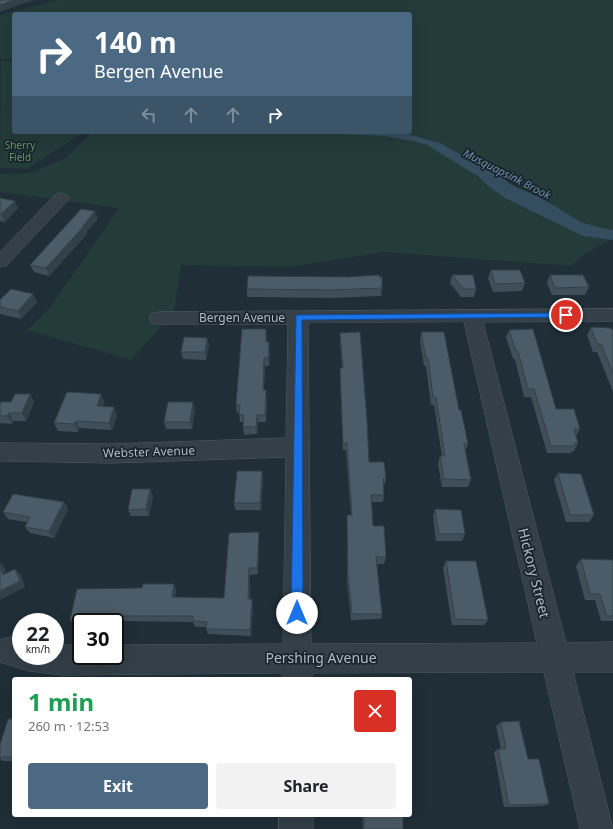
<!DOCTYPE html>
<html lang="en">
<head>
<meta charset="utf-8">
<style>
	:root { --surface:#fff; --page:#f2f2f2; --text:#202124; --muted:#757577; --accent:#4c6983 }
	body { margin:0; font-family:"Noto Sans",sans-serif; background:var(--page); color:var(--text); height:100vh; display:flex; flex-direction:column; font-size:15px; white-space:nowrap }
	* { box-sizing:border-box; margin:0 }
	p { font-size:13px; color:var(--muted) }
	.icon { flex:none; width:22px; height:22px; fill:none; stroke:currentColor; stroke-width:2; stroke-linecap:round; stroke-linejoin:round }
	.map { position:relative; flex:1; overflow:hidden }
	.details { position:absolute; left:12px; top:677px; width:400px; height:140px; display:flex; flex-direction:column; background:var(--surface); border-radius:4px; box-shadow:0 4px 16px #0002 }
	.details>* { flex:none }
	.top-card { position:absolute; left:12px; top:12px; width:400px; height:122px; border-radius:4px; box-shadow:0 4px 16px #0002; background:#4c6983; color:#fff; overflow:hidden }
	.speed { position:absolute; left:12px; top:613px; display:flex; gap:8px; font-size:20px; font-weight:700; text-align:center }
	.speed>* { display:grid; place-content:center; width:52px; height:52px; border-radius:50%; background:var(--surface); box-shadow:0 4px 16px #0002; line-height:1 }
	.speed small { font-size:10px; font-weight:400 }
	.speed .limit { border:2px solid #111; border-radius:6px; background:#fff; color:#111 }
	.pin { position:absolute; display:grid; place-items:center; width:34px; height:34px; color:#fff; margin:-17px; border:2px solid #fff; border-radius:50%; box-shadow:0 1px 4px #0007 }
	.me { position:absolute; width:44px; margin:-22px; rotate:0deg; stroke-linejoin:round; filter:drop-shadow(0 0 3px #0008) }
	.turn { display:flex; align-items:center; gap:14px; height:84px; padding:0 16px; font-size:18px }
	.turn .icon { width:52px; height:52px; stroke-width:2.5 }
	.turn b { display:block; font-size:28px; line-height:34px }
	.lanes { display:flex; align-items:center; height:38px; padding:0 16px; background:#0003; justify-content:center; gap:20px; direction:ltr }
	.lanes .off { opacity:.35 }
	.round { display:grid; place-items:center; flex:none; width:42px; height:42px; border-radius:4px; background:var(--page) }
	.head { display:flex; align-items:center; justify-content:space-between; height:68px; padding:0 16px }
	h1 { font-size:24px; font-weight:700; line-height:30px; color:#1e9e55 }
	.button { display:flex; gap:8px; margin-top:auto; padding:8px 16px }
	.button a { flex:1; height:46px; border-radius:4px; background:var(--accent); color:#fff; font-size:16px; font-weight:700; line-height:46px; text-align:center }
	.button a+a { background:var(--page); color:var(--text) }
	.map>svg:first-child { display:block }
	.green { fill:#233b39 }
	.water { fill:#344d5f }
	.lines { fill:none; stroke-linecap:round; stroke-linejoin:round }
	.minor-casing { stroke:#515d66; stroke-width:1 }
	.minor { fill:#343f48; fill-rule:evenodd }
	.wall { fill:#404e59 }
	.shaded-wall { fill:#344048 }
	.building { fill:#4b5b67; stroke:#344048 }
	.route { fill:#1a73e8; stroke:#114b97 }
	.labels { text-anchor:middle; stroke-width:3.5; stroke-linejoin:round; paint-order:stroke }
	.far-park-label { font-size:10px; fill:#669569; stroke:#19242d }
	.far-water-label { font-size:11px; font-style:italic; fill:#6f91a9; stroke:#19242d }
	.street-label { font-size:12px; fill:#aebac5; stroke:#19242d }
	.near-street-label { font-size:14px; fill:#aebac5; stroke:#19242d }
</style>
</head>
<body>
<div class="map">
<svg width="613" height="829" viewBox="0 0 613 829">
	<rect width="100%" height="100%" fill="#202e38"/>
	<g class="green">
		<polygon points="58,0 613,0 613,238 586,253 571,266 384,252 289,267 181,265 174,312 131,360 27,330 49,309 119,208 0,192 0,174 31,173 66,158 92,132 410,132 410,14 14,14 14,59 0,59 0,15"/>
		<polygon points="1,60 14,62 14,132 85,132 26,169 0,168"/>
	</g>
	<polygon class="water" points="297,132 399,132 440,143 465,157 483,162 495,167 502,177 511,185 543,199 581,222 601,228 613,230 613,240 583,236 505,198 488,186 479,177 427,145 413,141 384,136"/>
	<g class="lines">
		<g class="minor-casing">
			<g id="minor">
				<polygon points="61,193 67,195 69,198 67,201 6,266 0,267 0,252 55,195"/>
				<path d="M613,309V321L483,322L566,643L613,642V672H573L613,829H580L544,672L312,673V679H282V673L62,675L29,671L0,662V640L9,637L21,639V656H55V645H81V656H115V645L283,644L286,457L112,463L0,461V443L112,444L286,438L288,324H159L152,323L149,318L152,313L159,312ZM464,322L537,643L311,644L308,323Z"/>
				<rect x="279" y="815" width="34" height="14"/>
			</g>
		</g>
		<use href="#minor" class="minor"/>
	</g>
	<g class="wall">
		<polygon points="0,198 18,208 5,222 0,221"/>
		<polygon points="98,219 86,232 87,234 49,276 34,272 30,265"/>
		<polygon points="491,270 525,283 522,291 493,292 488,278"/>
		<polygon points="452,275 476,289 474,297 461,297 450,283"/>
		<polygon points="550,275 589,287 585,295 552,295 547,283"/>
		<polygon points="382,288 381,296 331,298 247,297 247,289"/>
		<polygon points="33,294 37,302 21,319 0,314 0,300"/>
		<polygon points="591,327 613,331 613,392 597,352 593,352 587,335"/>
		<polygon points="509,330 556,409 580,429 576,436 578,443 574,451 573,451 571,453 547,453 531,397 524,397 515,359 513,359 506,337"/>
		<polygon points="421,332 459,410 468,444 465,451 471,480 468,487 442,487 438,464 440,456 442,456 434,405 431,405 426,366 424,366 420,340"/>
		<polygon points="340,333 369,462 386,479 384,486 383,486 384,495 383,502 372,502 373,526 386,557 384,564 377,564 382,614 381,619 351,620 347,580 347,515 351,515 346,450 343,450 340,376 340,368 342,368 340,341"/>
		<polygon points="267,337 267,342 270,350 269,366 265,366 264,390 267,398 266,422 258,422 257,434 244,435 243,427 244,422 240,422 239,413 237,413 236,405"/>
		<polygon points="207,338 209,345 206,360 183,359 181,352"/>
		<polygon points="30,394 34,402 26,421 13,421 12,424 0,423 0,402 11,402"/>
		<polygon points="104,401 103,406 117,415 112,430 79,428 78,432 58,431 54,423"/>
		<polygon points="195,410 192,429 166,429 164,422"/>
		<polygon points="262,471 263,478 261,510 235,510 234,503"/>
		<polygon points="558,473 594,515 589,522 566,522 554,480"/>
		<polygon points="150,489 153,496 149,516 131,516 128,510"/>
		<polygon points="64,502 68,509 54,538 30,533 25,527 27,522 8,519 3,512"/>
		<polygon points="435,509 465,534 462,541 436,541 433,516"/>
		<polygon points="259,532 259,539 258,574 250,575 250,599 252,599 253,605 251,636 208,634 206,629 207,627 195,627 193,622 123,621 122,625 115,625 115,622 81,622 81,625 74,626 70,620 142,588 174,584 176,590 175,597 224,598"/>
		<polygon points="581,559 613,560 613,621 601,621 595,600 585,600 576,566"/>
		<polygon points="446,561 488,620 484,625 452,625 443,568"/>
		<polygon points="14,719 14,761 3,761 0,759 0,745"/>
		<polygon points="501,722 528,759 549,804 543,806 504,807 494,752 498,749 501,749 496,726"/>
		<polygon points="362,815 403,815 403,829 363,829"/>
	</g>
	<g class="shaded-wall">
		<polygon points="14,0 34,0 0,12 0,5"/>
		<polygon points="15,201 18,208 5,222 1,214"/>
		<polygon points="95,211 98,219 86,232 87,234 49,276 46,268"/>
		<polygon points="33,294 37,302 21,319 18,311"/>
		<polygon points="207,338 209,345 206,360 205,352"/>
		<polygon points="269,342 270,350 269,366 268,358"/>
		<polygon points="264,358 265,366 263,398 263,390"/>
		<polygon points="266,390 267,398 266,422 265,415"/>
		<polygon points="30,394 34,402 26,421 22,413"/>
		<polygon points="101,394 104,401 100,414 97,406"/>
		<polygon points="193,402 195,410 192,429 190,422"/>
		<polygon points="114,407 117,415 112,430 109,423"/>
		<polygon points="9,413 13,421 12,424 7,416"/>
		<polygon points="257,415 258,422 257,434 256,427"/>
		<polygon points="76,421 79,428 78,432 74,424"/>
		<polygon points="262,471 263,478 261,510 260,503"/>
		<polygon points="150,489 153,496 149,516 146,509"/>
		<polygon points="64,502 68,509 54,538 49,531"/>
		<polygon points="259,532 259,539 258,574 257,568"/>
		<polygon points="0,563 4,567 9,581 3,575 0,566"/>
		<polygon points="249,568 250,575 249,605 248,599"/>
		<polygon points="15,569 21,575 25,587 0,600 0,591"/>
		<polygon points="174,584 176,590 174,603 172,597"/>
		<polygon points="252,599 253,605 251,636 250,630"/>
		<polygon points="119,616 123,621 122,625 119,619"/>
	</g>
	<g class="building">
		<polygon points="0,0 14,0 0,5"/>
		<polygon points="0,198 15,201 1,214 0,214"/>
		<polygon points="81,209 95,211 83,226 84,226 46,268 30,265"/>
		<polygon points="491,270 520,270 525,283 495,284"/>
		<polygon points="379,275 379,277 382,277 382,288 331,290 247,289 248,276 349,277"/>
		<polygon points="452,275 473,275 476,289 464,289"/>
		<polygon points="550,275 583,275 589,287 555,288"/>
		<polygon points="11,289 33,294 18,311 0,307 0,300"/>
		<polygon points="591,327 611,328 613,331 613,373 601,344 597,344"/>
		<polygon points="242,329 266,329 266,342 269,342 268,358 264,358 263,390 266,390 265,415 257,415 256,427 243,427 244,415 239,415 240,405 236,405"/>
		<polygon points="533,329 556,409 574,409 580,429 574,429 578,443 575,443 575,446 551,446 534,389 528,389 518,351 516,351 509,330"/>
		<polygon points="360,332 367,421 369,462 384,462 386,479 383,479 384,495 371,495 373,526 384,526 386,557 376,557 382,614 352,614 348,574 347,515 352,515 347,443 343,443 340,368 343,368 340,333"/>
		<polygon points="421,332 444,332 459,410 461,410 468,444 464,444 471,480 444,479 440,456 445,456 436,397 433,397 428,358 426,358"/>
		<polygon points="184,337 207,338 205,352 181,352"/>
		<polygon points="67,392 101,394 97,406 114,407 109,423 76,421 74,424 54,423"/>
		<polygon points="15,394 30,394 22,413 9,413 7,416 0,416 0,402 11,402"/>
		<polygon points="168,402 193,402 190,422 164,422"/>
		<polygon points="237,471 262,471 260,503 234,503"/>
		<polygon points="558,473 581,474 594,515 570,515"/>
		<polygon points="132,489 150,489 146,509 128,510"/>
		<polygon points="13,494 64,502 49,531 25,527 30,517 3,512"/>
		<polygon points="435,509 461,510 465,534 439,534"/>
		<polygon points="259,532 257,568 249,568 248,599 252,599 250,630 206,629 207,622 193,621 193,616 119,616 119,619 70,620 77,589 142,588 143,584 174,584 172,597 224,598 229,533"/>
		<polygon points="581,559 613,560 613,616 607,616 600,594 590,594"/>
		<polygon points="446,561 476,561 488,620 455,619"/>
		<polygon points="0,566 3,575 15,569 20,581 0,591"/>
		<polygon points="8,719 14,719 14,757 0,757 0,745"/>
		<polygon points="519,721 528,759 539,759 549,804 509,805 498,749 506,749 501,722"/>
		<rect x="364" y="815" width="39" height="14"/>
	</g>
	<polygon class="route" points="566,313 570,315 569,317 302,320 303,613 301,617 297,619 293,617 291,613 296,315"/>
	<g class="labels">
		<g class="far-park-label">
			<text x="20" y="149">Sherry<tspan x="20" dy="12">Field</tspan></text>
		</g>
		<g class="far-water-label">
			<text transform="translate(507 174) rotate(27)" y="4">Musquapsink Brook</text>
		</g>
		<g class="street-label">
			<text x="242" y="322">Bergen Avenue</text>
			<text transform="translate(149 452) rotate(-2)" y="4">Webster Avenue</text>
		</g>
		<g class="near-street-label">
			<text transform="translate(534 573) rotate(76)" y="5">Hickory Street</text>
			<text x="321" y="663">Pershing Avenue</text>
		</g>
	</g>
</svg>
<div class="speed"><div>22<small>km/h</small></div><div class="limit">30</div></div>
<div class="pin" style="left:566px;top:315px;background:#d93025"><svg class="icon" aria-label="arrive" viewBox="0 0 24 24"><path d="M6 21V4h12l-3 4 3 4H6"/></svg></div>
<svg class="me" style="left:297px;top:613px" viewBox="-20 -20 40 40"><circle r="19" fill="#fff"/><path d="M0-13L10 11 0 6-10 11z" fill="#1a73e8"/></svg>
<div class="top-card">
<div class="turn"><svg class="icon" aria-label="right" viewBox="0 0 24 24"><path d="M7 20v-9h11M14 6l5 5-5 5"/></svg><div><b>140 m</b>Bergen Avenue</div></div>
<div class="lanes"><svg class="icon off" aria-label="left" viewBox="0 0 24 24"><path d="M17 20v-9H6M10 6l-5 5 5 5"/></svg><svg class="icon off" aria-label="ahead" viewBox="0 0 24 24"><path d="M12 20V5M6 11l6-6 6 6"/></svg><svg class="icon off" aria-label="ahead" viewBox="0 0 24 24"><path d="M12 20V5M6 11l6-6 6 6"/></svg><svg class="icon" aria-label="right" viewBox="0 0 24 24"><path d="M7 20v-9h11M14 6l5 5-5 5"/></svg></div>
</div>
<section class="details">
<div class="head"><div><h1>1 min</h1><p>260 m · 12:53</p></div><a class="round" style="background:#d93025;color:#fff"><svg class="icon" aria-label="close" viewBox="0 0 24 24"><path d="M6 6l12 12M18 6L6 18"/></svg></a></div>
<div class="button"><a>Exit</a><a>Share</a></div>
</section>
</div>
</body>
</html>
